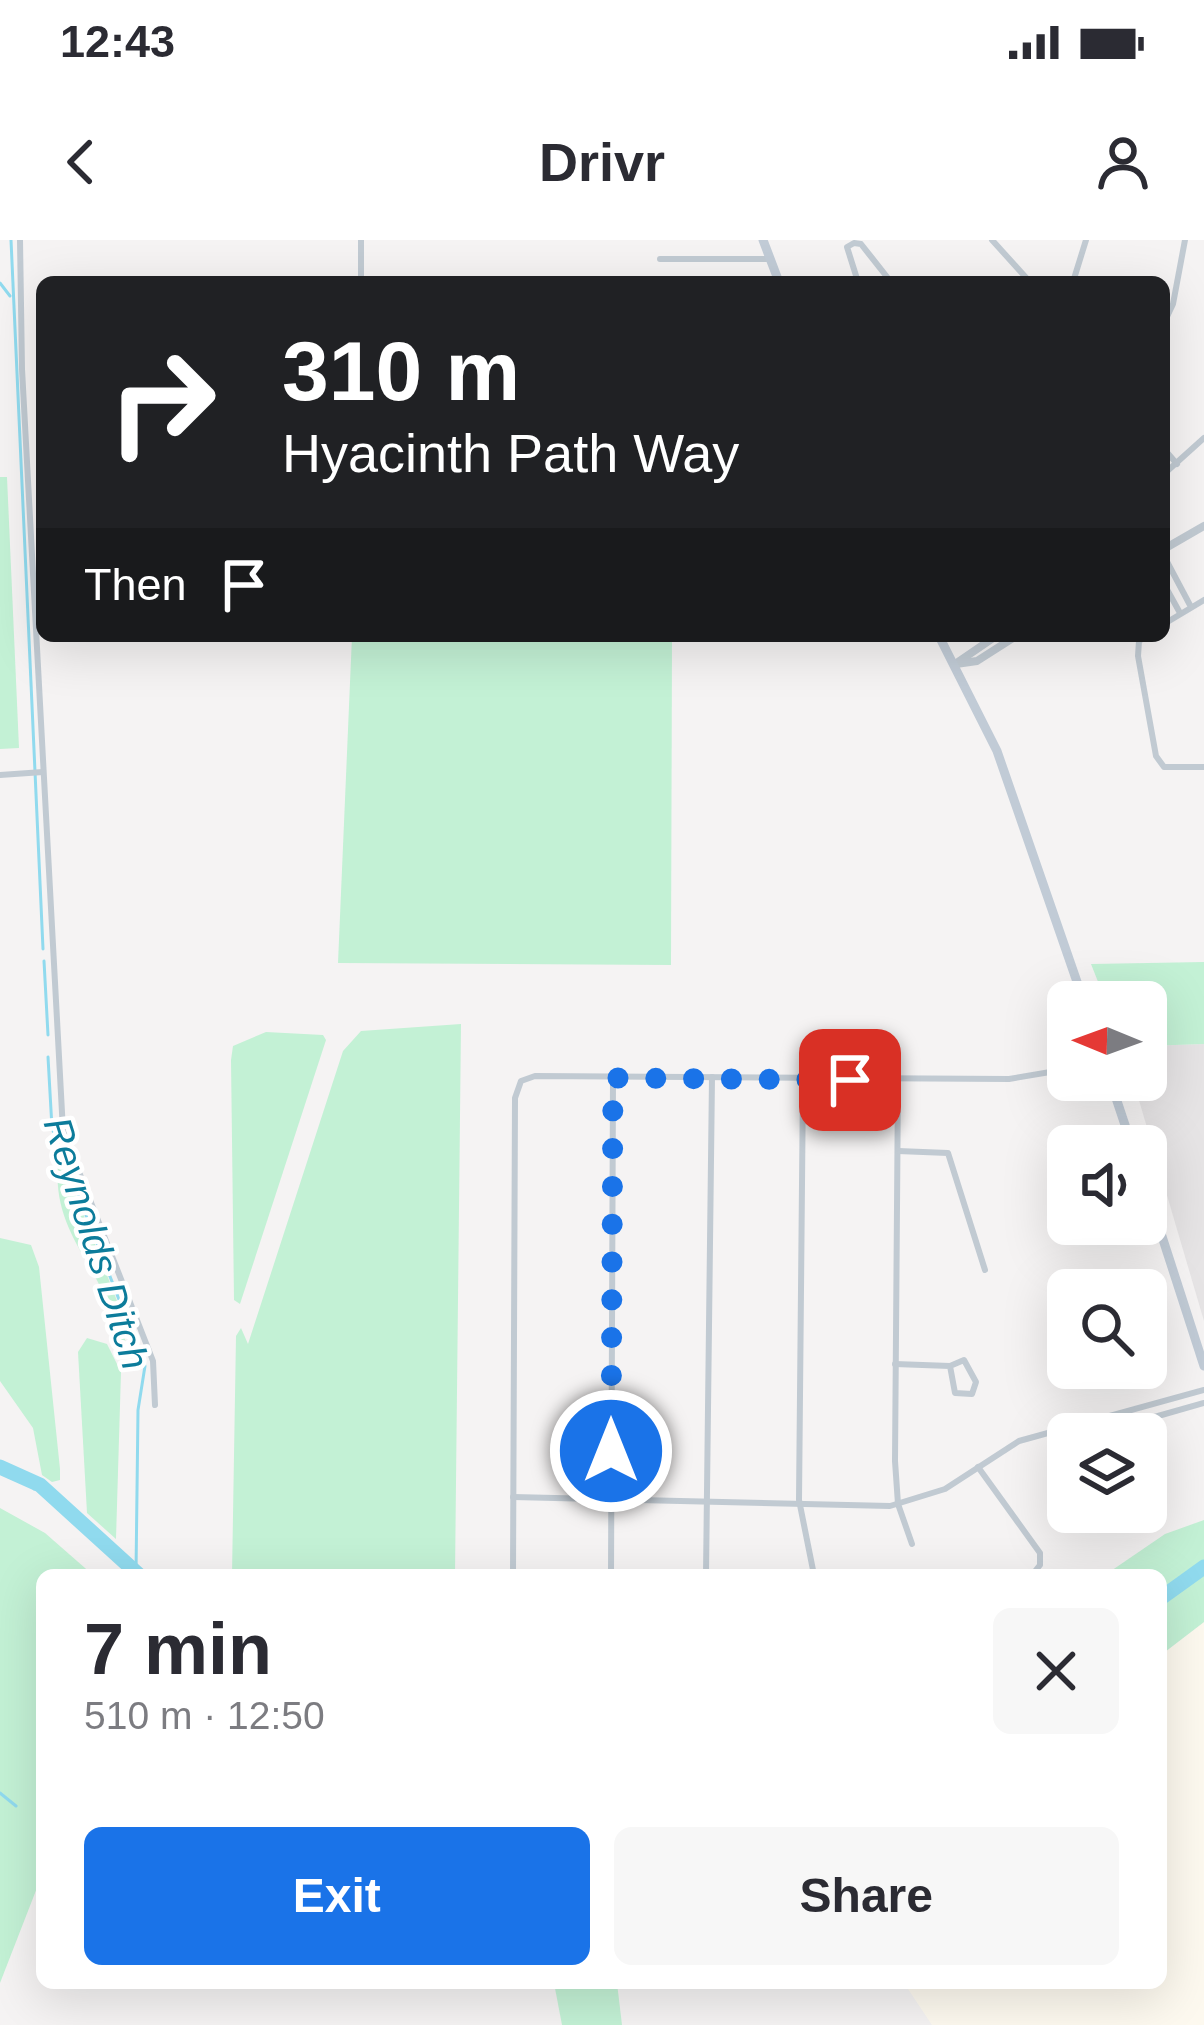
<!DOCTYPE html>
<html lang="en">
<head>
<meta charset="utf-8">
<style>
	:root { --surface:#fff; --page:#f7f7f7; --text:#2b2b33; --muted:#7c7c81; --accent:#1a73e8 }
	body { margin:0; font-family:Arial,sans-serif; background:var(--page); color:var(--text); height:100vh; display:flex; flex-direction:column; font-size:45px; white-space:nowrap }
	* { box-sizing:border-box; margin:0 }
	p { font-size:39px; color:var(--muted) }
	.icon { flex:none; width:66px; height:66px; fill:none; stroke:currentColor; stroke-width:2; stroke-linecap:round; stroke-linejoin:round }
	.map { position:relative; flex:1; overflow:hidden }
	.drawer { position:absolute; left:36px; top:1329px; width:1131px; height:420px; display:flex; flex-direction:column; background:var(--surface); border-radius:18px; box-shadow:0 12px 48px #0002 }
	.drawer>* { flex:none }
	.top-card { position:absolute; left:36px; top:36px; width:1134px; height:366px; border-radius:18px; box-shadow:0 12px 48px #0002; background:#202124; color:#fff; overflow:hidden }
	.needle { width:78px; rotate:271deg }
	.tools { position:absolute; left:1047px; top:741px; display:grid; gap:24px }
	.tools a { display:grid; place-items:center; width:120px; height:120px; border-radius:18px; background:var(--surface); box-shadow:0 12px 48px #0002; font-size:60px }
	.pin { position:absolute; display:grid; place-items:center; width:102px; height:102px; color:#fff; margin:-51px; border-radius:24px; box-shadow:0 6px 18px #0006 }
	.me { position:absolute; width:132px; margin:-66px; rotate:0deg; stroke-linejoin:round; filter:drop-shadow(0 0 9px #0008) }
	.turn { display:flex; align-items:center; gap:42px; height:252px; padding:0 48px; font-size:54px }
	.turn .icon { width:156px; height:156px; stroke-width:2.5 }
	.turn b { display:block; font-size:84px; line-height:102px }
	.then { display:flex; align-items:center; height:114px; padding:0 48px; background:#0003; gap:24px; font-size:45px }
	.round { display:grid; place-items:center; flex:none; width:126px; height:126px; border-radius:18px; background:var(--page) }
	.head { display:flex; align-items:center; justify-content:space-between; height:204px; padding:0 48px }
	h1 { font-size:72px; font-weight:600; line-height:90px }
	.button { display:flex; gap:24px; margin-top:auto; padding:24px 48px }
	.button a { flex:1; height:138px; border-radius:18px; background:var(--accent); color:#fff; font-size:48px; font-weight:600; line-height:138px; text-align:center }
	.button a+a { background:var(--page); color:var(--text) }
	.status { display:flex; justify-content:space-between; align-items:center; height:84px; padding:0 60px; background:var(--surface); direction:ltr }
	.status svg { height:33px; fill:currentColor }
	header { display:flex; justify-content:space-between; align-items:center; height:156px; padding:0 48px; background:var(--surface); font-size:54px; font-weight:600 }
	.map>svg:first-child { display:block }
	.commercial { fill:#fdf9ef }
	.education { fill:#e6e4e5 }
	.green { fill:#c3f1d5 }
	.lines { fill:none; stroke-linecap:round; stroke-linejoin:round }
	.stream { stroke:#90daee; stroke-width:3 }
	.river { stroke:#90daee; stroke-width:15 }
	.minor { stroke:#c1cad2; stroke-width:6 }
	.tertiary { stroke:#c1cad2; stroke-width:8 }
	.secondary { stroke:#c1cbd6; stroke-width:9 }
	.route { stroke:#1a73e8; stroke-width:21; stroke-dasharray:0 37.8 }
	.labels { text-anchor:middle; stroke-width:9; stroke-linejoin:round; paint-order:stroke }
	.water-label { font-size:39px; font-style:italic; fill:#0c7c9b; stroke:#fff }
</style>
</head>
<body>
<div class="status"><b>12:43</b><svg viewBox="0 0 49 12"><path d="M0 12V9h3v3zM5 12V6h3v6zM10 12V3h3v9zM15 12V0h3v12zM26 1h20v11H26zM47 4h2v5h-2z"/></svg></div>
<header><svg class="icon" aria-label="back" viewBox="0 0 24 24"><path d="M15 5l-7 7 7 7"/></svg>Drivr<svg class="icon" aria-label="person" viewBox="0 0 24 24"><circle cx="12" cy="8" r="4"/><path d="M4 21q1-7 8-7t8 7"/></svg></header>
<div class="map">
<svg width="1204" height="1785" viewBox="0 0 1204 1785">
	<rect width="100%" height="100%" fill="#f5f3f3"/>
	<polygon class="commercial" points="1204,1382 1204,1785 932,1785 904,1743 1161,1743 1161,1415"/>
	<polygon class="education" points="1204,804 1204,1081 1133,840 1146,840 1146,806"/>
	<g class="green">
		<polygon points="0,237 7,237 19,508 0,509"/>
		<polygon points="352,396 672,396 671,725 338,723"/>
		<polygon points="1204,722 1204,804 1146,806 1146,762 1106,762 1091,724"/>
		<polygon points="461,784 455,1335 232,1335 236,1096 241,1088 248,1104 343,811 361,791"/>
		<polygon points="266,792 323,795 326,800 240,1064 234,1060 231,820 233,806"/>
		<path d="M58,925L65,927L119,1066L126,1105L121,1104C116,1092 114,1079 110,1067C89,1017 53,984 58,925Z"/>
		<polygon points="0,998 31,1005 39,1027 60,1229 60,1240 52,1242 42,1235 33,1188 0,1141"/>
		<polygon points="87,1098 107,1104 121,1132 116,1299 87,1273 78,1112"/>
		<polygon points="0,1268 45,1293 93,1335 42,1335 42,1635 0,1743"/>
		<polygon points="1204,1280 1204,1382 1161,1415 1161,1335 1105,1335 1165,1294"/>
		<polygon points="554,1743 617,1743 622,1785 562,1785"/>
	</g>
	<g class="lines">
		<g class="stream">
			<polyline points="11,0 43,709"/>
			<polyline points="0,43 10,56"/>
			<polyline points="44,721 48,795"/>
			<polyline points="48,817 52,888 145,1126 138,1170 136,1333"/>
			<polyline points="34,1249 40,1245"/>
			<polyline points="0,1553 16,1566"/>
		</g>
		<g class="river">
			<polyline points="0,1227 40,1245 139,1335"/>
			<polyline points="1161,1358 1204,1327"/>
		</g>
		<g class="minor">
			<polyline points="20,0 22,129 63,891 153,1121 155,1165"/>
			<polyline points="361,0 361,42"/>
			<polyline points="992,0 1030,42"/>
			<polyline points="660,19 770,19"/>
			<polyline points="858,42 847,7 854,3 861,4 891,42"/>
			<polyline points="1073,42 1086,0"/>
			<polyline points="1164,83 1173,64 1185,0"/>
			<polyline points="1164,209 1177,224"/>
			<polyline points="1164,234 1204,198"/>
			<polyline points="1164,316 1191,367"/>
			<polyline points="1164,344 1180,373"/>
			<polyline points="1164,384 1204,360"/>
			<polyline points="1147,396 1139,401 1138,416 1156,516 1164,527 1204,527"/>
			<polyline points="0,535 43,532"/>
			<polyline points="803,839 799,1260 814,1335"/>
			<polyline points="898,841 895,1221 898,1264 912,1304"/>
			<polyline points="898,911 948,913 985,1030"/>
			<polyline points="895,1124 950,1126 964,1120 976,1142 972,1154 955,1153 950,1126"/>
			<polyline points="1096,1183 1151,1178 1204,1163"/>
			<polyline points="978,1227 1040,1313 1040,1325 1032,1335"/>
			<polyline points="513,1257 890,1266 945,1249 1019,1201 1204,1150"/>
			<polyline points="513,1335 515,858 521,841 535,836 1009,839 1068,829"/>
			<polyline points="611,1335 613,838"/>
			<polyline points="706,1335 712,837"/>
		</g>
		<g class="tertiary">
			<polyline points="1164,309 1204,286"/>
			<polyline points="958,422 996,396"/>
			<polyline points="956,424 977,421 1016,396"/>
		</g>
		<g class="secondary">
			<polyline points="763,0 779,42"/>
			<polyline points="939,396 997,511 1084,762"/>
			<polyline points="1110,840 1132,906"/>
			<polyline points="1146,947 1204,1126"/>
		</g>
	</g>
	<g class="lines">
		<polyline class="route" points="611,1211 613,838 850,840"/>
	</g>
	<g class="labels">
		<g class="water-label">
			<text transform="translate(97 1003) rotate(72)" y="14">Reynolds Ditch</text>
		</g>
	</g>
</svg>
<div class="tools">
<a><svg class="needle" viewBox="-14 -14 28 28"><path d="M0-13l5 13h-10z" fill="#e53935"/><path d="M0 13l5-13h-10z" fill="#7c7c81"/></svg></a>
<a><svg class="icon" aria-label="sound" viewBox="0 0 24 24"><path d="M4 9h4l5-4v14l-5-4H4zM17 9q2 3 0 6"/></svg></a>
<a><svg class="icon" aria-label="search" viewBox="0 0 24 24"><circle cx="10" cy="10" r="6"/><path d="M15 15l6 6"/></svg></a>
<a><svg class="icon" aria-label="layers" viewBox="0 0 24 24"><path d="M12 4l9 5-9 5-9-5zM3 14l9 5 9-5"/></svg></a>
</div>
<div class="pin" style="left:850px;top:840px;background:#d93025"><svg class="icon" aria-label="arrive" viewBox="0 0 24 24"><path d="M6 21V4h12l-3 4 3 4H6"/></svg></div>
<svg class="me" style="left:611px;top:1211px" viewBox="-20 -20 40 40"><circle r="17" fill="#1a73e8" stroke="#fff" stroke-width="3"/><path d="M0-11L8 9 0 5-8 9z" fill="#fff"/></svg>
<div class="top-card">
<div class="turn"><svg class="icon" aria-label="right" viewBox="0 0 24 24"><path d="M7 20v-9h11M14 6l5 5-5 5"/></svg><div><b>310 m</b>Hyacinth Path Way</div></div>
<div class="then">Then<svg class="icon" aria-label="arrive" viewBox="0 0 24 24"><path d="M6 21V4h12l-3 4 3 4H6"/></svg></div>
</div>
<section class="drawer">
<div class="head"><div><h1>7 min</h1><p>510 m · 12:50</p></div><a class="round"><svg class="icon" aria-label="close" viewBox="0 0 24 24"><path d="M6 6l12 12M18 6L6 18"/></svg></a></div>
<div class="button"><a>Exit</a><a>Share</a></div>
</section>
</div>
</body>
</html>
